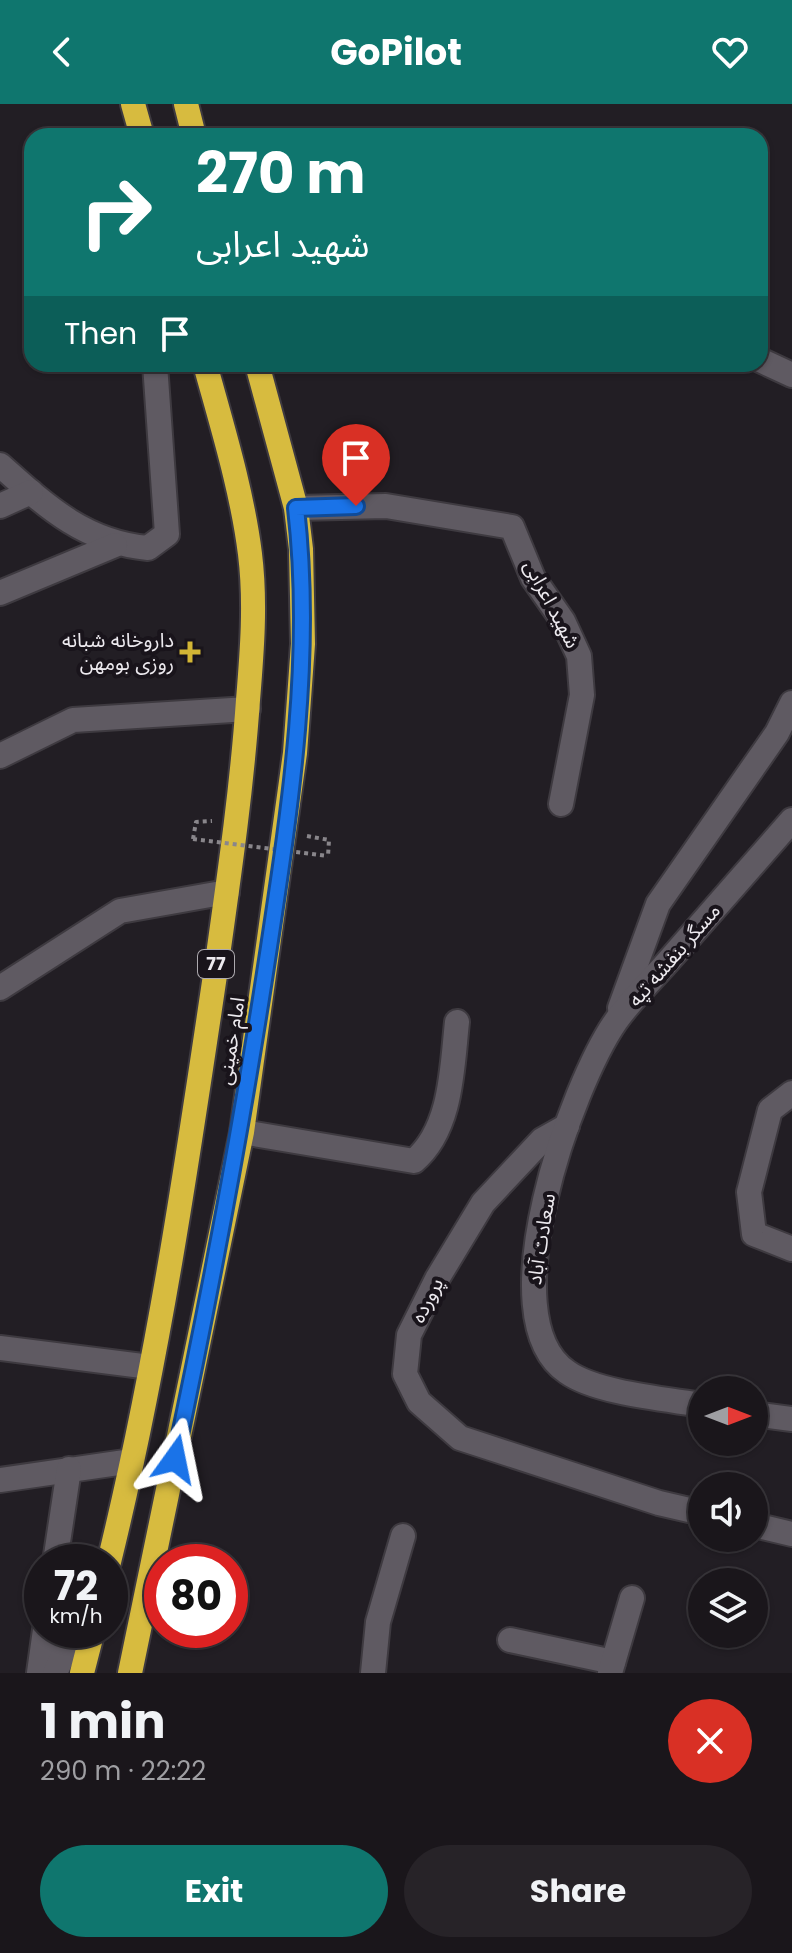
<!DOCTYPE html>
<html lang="en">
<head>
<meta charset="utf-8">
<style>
	:root { --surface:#1a161b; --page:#272328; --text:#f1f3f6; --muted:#9f9fa3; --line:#38353a; --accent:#0f766e }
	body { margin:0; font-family:Poppins,"Noto Sans Arabic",sans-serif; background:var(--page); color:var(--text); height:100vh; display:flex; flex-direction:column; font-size:30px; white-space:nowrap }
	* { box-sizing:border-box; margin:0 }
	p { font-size:26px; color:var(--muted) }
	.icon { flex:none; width:44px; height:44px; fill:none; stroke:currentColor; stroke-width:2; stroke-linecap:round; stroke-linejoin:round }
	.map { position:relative; height:1569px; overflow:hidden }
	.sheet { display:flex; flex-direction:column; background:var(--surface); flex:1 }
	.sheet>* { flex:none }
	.top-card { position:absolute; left:24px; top:24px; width:744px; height:244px; border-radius:24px; box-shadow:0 2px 6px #0004,0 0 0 2px var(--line); background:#0f766e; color:#fff; overflow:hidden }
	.needle { width:52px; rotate:90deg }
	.tools { position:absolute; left:688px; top:1272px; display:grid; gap:16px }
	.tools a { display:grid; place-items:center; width:80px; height:80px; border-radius:50%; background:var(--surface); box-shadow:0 2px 6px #0004,0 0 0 2px var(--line); font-size:40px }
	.speed { position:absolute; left:24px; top:1440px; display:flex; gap:16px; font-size:40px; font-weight:700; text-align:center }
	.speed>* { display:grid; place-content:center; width:104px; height:104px; border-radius:50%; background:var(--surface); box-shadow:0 2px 6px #0004,0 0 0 2px var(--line); line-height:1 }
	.speed small { font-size:20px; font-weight:400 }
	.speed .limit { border:12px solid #d22; background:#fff; color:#111 }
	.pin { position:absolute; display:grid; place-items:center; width:68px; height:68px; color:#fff; margin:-82px -34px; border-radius:50% 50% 50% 0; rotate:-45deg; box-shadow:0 0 8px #0007 }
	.pin .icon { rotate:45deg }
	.me { position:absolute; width:88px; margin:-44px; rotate:12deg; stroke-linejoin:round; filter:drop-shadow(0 0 6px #0008) }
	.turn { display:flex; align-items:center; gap:28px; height:168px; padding:0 40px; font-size:36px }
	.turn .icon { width:104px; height:104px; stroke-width:2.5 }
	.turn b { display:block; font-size:56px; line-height:68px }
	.then { display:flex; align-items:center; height:76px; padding:0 40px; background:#0003; gap:16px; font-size:30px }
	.round { display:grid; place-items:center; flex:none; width:84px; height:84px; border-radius:42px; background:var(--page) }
	.head { display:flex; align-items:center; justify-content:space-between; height:136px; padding:0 40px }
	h1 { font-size:48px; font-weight:700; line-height:60px }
	.primary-button { display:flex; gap:16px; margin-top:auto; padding:16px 40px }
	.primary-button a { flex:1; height:92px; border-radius:48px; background:var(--accent); color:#fff; font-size:32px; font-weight:700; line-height:92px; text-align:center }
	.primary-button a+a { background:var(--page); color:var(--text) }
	header { display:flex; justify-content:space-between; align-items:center; height:104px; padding:0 40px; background:var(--accent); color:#fff; font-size:36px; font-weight:700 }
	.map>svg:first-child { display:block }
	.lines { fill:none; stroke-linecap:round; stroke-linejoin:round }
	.minor-casing { stroke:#3e3a40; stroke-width:28 }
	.highway-casing { stroke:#3e3a40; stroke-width:28 }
	.path { stroke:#89868b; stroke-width:4; stroke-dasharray:4 4; stroke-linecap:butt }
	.minor { stroke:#5f5a62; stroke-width:24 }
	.highway { stroke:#d7bb3f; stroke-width:24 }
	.path-bridge { stroke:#89868b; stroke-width:4; stroke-dasharray:4 4; stroke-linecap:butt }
	.route-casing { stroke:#114b97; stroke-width:20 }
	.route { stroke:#1a73e8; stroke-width:14 }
	.poi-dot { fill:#d3b635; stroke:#19141b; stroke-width:3 }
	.labels { text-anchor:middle; stroke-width:8; stroke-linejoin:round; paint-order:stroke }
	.shield { fill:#19141b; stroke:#adaaaf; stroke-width:2 }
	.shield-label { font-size:18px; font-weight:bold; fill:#edeaef }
	.street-label { font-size:20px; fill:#edeaef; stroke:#19141b }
	.poi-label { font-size:20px; fill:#edeaef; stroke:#19141b; text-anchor:end }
</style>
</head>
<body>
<header><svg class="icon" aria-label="back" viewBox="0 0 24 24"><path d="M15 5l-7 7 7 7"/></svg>GoPilot<svg class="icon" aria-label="heart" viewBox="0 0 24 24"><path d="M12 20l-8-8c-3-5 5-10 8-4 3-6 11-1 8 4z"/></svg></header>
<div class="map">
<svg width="792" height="1569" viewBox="0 0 792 1569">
	<rect width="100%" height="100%" fill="#221e24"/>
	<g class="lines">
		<g class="minor-casing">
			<g id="minor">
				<polyline points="760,256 792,271"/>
				<path d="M0,361C46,402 84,438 148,444L167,430L155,260"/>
				<polyline points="0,402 31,388"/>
				<polyline points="296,404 386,402 512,423 533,474 563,517 579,552 582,591 561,700"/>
				<polyline points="0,489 115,441"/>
				<polyline points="0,652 73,616 248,605"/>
				<polyline points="0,884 120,807 227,788"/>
				<polyline points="620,904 658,800 777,629 792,599"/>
				<polyline points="792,989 770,1006 749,1088 754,1130 792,1145"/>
				<polyline points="567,1022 542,1036 483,1099 437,1175 409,1231 405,1270 419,1298 460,1334 659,1399 702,1409"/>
				<path d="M242,1028L414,1057C452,1025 452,963 457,918"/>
				<polyline points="0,1244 150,1263"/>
				<path d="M702,1301C666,1295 596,1289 567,1268C487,1214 572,980 616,917C632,894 654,874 672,853C712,807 752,762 792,716"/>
				<polyline points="754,1310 792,1315"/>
				<polyline points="0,1376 132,1357"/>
				<polyline points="754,1421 792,1430"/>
				<polyline points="55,1458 69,1365"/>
				<polyline points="510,1536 613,1558"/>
				<polyline points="39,1569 45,1526"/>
				<polyline points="55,1569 75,1526"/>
				<polyline points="373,1569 378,1518 403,1432"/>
				<polyline points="610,1569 632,1494"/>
			</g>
		</g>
		<g class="highway-casing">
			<g id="highway">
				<polyline points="133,0 142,32"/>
				<polyline points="186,0 194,32"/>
				<path d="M109,1458C158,1258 188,1054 218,851C230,766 242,682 248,596C252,548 256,498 250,450C242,386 222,322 205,260"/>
				<polyline points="82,1569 93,1526"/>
				<polyline points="130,1569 242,1028 295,649 303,540 301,445 296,404 257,260"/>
			</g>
		</g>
		<g class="path">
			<polyline points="307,732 329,736 328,752"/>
			<polyline points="193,735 196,718 212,717"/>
		</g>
		<use href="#minor" class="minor"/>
		<use href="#highway" class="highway"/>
		<polyline class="path-bridge" points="193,735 328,752"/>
	</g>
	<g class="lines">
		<g class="route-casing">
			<path id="route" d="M175,1355C211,1185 243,1015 269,843C291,698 313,551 296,404L356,402"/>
		</g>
		<use href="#route" class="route"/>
	</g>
	<path class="poi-dot" d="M186 536h8v8h8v8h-8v8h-8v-8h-8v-8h8z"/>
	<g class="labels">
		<rect class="shield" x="198" y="846" width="36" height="28" rx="6"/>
		<g class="shield-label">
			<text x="216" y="866">77</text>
		</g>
		<g class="street-label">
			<text transform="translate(552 500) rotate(62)" y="7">شهید اعرابی</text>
			<text transform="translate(674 851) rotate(-49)" y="7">مسگر بنفشه تپه</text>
			<text transform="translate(231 937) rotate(-81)" y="7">امام خمینی</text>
			<text transform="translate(541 1135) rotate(-81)" y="7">سعادت آباد</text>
			<text transform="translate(427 1196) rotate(-63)" y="7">پرورده</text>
		</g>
		<g class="poi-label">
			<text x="174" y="543">داروخانه شبانه<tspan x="174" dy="23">روزی بومهن</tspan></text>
		</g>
	</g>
</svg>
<div class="tools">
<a><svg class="needle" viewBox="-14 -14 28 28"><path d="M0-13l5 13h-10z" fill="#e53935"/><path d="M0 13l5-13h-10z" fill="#9f9fa3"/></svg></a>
<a><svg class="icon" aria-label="sound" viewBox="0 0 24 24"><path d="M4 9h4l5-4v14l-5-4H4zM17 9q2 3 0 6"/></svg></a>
<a><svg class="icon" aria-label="layers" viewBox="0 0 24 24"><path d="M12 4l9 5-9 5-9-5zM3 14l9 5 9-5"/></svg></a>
</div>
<div class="speed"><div>72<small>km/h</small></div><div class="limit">80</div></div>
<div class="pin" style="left:356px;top:402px;background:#d93025"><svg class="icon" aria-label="arrive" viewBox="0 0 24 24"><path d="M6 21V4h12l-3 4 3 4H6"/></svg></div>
<svg class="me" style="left:175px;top:1355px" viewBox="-20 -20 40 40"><path d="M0-17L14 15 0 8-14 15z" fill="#1a73e8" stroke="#fff" stroke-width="4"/></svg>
<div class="top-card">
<div class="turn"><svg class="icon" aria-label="right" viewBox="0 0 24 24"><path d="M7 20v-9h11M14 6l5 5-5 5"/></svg><div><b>270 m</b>شهید اعرابی</div></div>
<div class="then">Then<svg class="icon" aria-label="arrive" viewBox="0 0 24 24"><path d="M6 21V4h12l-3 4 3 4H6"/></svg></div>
</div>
</div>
<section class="sheet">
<div class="head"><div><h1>1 min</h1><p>290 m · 22:22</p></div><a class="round" style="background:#d93025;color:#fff"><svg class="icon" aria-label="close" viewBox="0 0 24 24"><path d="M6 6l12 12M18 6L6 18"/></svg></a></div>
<div class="primary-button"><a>Exit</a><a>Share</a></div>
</section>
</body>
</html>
